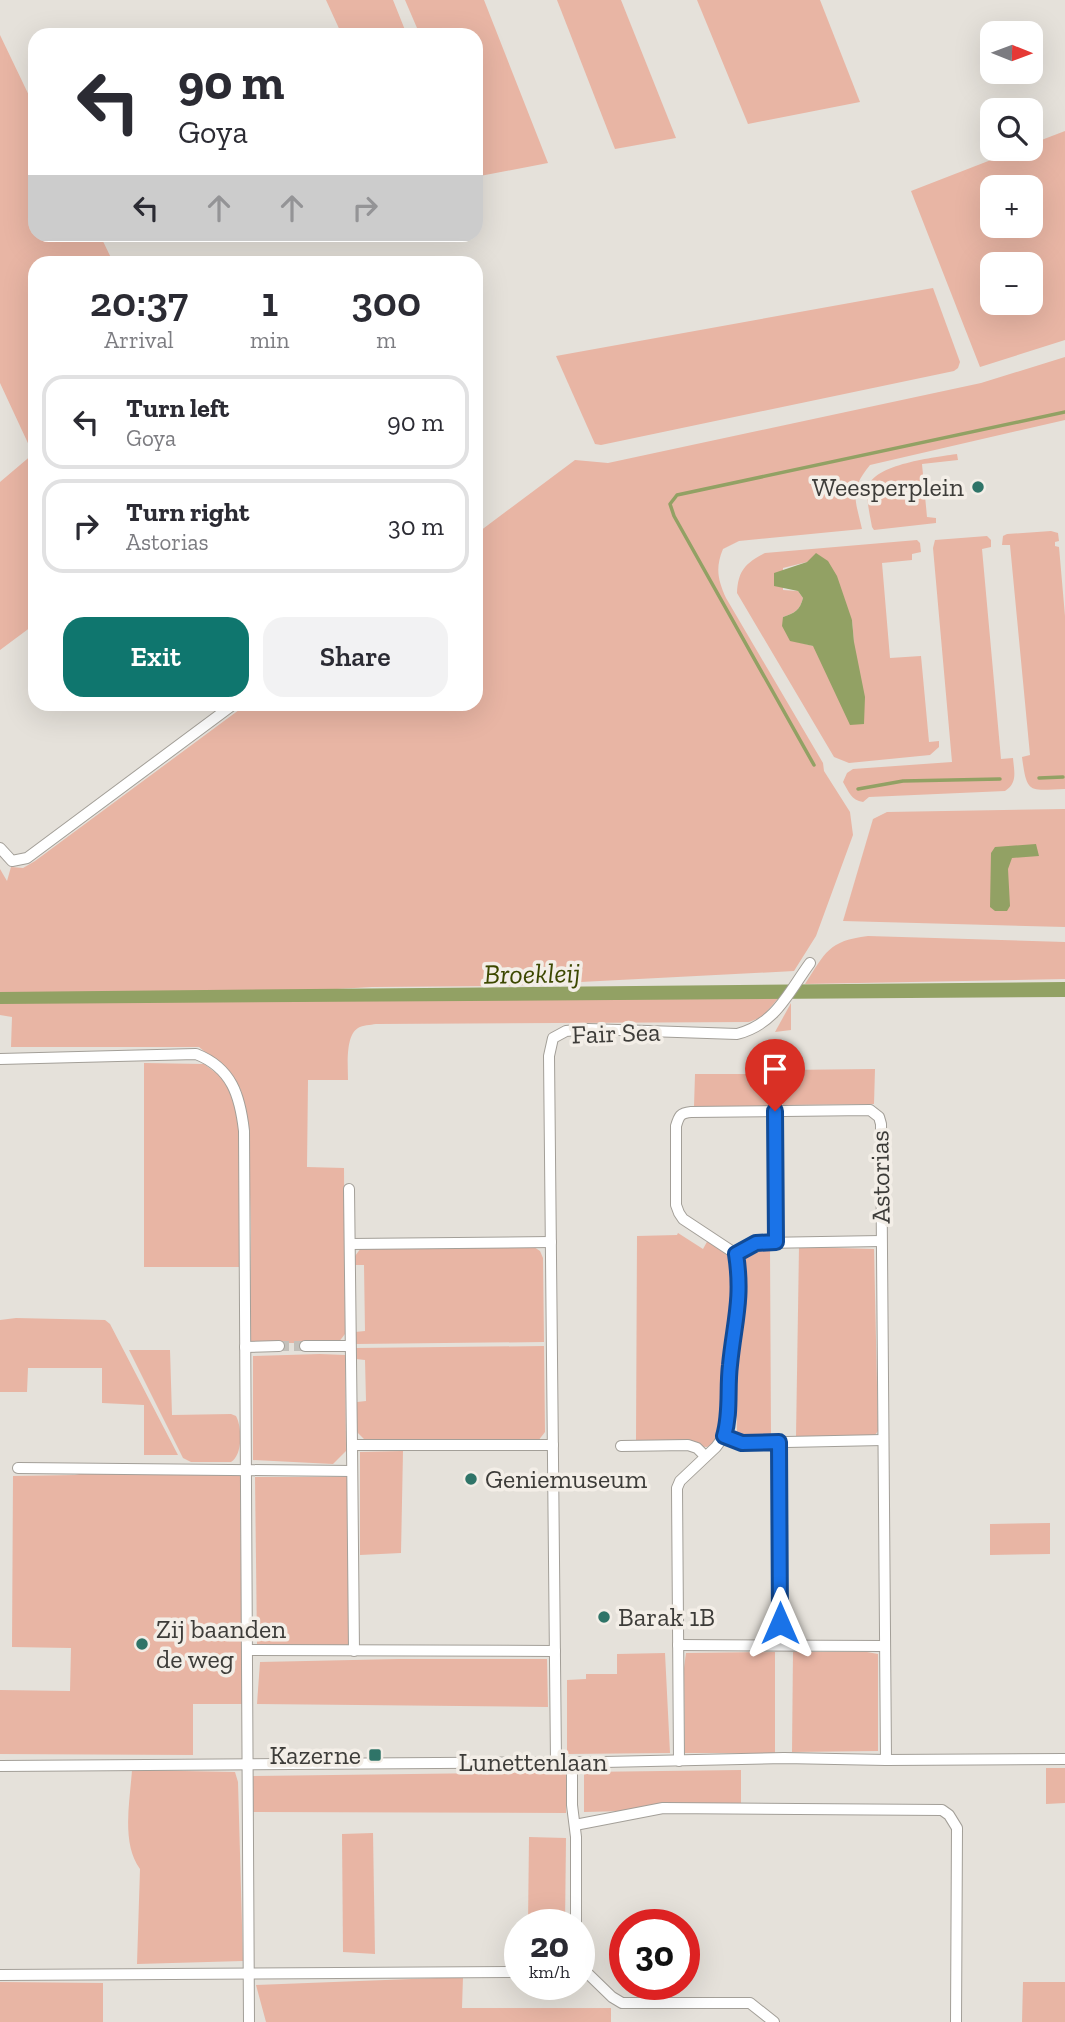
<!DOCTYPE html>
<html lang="en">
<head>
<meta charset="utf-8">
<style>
	:root { --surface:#fff; --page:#f2f2f3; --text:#2b2b33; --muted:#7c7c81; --line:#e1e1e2; --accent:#0f766e }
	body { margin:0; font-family:"Zilla Slab",serif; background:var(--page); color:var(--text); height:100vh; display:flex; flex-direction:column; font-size:26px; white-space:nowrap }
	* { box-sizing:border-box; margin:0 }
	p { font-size:23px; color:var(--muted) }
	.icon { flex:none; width:38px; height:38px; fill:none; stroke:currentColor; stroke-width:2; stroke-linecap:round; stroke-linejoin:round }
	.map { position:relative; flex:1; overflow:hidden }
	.sheet { position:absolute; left:28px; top:256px; width:455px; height:455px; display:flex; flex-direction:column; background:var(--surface); border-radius:21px; box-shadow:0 7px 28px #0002 }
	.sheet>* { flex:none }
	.top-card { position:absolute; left:28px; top:28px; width:455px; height:214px; border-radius:21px; box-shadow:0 7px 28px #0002; background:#fff; color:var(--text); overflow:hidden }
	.needle { width:46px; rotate:91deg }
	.tools { position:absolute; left:980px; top:21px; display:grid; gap:14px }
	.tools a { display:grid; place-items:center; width:63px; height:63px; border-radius:14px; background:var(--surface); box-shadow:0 7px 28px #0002; font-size:35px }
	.speed { position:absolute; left:504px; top:1909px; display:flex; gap:14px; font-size:35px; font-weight:700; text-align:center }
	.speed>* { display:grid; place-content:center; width:91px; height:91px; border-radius:50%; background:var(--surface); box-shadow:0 7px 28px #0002; line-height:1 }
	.speed small { font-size:18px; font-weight:400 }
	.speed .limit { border:10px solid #d22; background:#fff; color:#111 }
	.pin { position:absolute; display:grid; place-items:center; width:60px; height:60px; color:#fff; margin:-72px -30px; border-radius:50% 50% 50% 0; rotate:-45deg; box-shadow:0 0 7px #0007 }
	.pin .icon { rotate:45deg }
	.me { position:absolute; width:77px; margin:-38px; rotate:0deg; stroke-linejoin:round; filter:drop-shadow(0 0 5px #0008) }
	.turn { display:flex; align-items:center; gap:24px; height:147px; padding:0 35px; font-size:32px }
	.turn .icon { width:91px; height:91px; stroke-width:2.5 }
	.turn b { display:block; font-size:49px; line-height:60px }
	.lanes { display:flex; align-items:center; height:66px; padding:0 35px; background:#0003; justify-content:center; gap:35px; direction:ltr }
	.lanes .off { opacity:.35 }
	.eta { display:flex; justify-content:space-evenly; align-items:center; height:119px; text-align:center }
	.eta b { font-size:42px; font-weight:600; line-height:49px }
	.action { display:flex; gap:14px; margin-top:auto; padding:14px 35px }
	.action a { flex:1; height:80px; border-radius:21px; background:var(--accent); color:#fff; font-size:28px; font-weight:600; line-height:80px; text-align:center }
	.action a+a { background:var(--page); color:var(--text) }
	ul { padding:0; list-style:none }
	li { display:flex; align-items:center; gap:21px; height:94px; margin:0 14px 10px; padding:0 21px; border:4px solid var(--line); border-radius:21px }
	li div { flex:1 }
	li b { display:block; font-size:26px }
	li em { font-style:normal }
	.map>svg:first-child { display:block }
	.green { fill:#e8b5a4; fill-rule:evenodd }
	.water { fill:#92a164 }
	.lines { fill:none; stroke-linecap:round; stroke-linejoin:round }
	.stream { stroke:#92a164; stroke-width:3.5 }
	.minor-tunnel { stroke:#c3c0ba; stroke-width:10; stroke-dasharray:10 5; stroke-linecap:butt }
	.minor-casing { stroke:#a39f98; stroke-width:12 }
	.minor { stroke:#fff; stroke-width:10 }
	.route-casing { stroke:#114b97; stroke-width:18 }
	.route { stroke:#1a73e8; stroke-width:12 }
	.poi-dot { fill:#2f7468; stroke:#f3eee7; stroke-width:2.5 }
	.labels { text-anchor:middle; stroke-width:7; stroke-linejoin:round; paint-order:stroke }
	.poi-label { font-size:26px; fill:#3d3c39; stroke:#f3eee7; text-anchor:start }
	.street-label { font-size:26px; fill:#3d3c39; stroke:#f3eee7 }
	.water-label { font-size:28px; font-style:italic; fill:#3c4800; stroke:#f3eee7 }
</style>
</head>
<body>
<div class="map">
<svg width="1065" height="2022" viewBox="0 0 1065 2022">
	<rect width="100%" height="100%" fill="#e5e1da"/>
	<g class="green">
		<polygon points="326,0 393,0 407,35 342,35"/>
		<polygon points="405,0 484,0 548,163 480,176 476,166 476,35 420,35"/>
		<polygon points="557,0 621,0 676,138 615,149"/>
		<polygon points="697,0 820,0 860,102 748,124"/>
		<polygon points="0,35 35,108 35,234 100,235 113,262 35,262 35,624 0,650 0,482 33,454 0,383"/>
		<path d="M1065,131V340L980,367L911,191L1019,149H1031V144ZM992,187H1031V226H992ZM992,264H1031V303H992Z"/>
		<polygon points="933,288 960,362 958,368 954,371 601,445 595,444 556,356"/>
		<path d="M1065,357V420L870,465C849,491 855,498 862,529L739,541L723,549C715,568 718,580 726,598L823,763L824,771L850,812L853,835L816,936L794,971L501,986L372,987L212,996L783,993L762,1017L749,1022L376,1024C370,1025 363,1025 358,1028C345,1036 348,1066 348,1080H308L307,1167L344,1168L345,1334L338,1343H250L251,1228L248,1128L241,1090L230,1072L199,1047H11L12,1017L0,1015V869L7,881L11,867L23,868L35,861L247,704H476V534L575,460L608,463L981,383Z"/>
		<path d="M957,454L958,460L922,464L927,517L936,518V523L874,530L872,527C870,515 866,500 868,488C872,464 937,457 957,454Z"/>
		<path d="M1051,531L1058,533L1059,541L1055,542V546L1059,547L1065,616V789C1029,790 1027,795 1022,757L1030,755L1010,545H1002L1003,536L1007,534Z"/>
		<path d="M987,536L991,540V547L982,549L1001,759L1013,758C1014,771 1018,783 1005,791L869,797L863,802C851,800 849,792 843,782L847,773L853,769L952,762L933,548L935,540Z"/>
		<path d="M917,540L920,543L921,552L912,554V560L882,563L890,658L921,656L929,742L939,741V747L930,755L849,763L834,757L737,593C738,570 746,563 765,553ZM807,562L852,620L854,642L813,646L790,640L783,617C795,613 800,610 803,598L798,591L783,590V568Z"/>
		<polygon points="1065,809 1065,927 843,921 873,819 887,812"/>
		<path d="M868,936L1065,942V979L805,984C826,952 828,941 868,936Z"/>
		<polygon points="791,1003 791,1030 775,1032"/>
		<polygon points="144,1063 204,1064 220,1076 232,1093 238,1114 240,1138 240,1267 144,1267"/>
		<polygon points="875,1069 874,1104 783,1105 783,1070"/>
		<polygon points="695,1074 769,1074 770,1108 694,1106"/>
		<path d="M678,1233L703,1249L708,1240C717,1246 728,1252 732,1262C740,1282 729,1403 723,1426C720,1435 715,1444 707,1447L636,1443L637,1236L677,1235Z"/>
		<polygon points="534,1247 540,1251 543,1258 544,1342 356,1344 355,1332 365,1331 364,1265 354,1265 355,1256 361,1248"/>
		<polygon points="770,1247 771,1437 737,1437 736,1362 743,1328 744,1303 742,1260 755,1251"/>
		<polygon points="799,1247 874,1249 878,1431 875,1435 796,1437"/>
		<polygon points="16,1318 105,1320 110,1324 178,1455 144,1455 144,1405 102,1403 102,1368 28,1368 27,1392 0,1392 0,1320"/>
		<polygon points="544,1346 545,1432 538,1441 367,1442 357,1432 357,1402 366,1401 365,1360 356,1359 356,1348"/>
		<path d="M129,1350H170L172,1415L231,1414L236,1416C242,1427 243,1455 231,1462H191L183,1458Z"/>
		<polygon points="320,1354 345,1355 346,1451 333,1464 253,1460 253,1356"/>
		<polygon points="403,1451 401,1553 360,1555 360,1452"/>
		<polygon points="92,1471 240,1472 242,1704 193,1704 193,1755 0,1754 0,1690 70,1691 71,1648 12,1647 13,1476 75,1475"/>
		<polygon points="255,1477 347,1477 349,1646 262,1646 257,1644"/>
		<polygon points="1050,1523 1050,1554 990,1555 990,1524"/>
		<polygon points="775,1652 775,1753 685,1753 684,1668 686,1653"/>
		<polygon points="793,1652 867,1652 878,1654 878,1751 792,1752"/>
		<polygon points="665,1653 670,1753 567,1754 567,1680 586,1679 586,1674 617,1674 617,1654"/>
		<polygon points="399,1659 547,1659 548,1707 257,1704 260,1662"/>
		<polygon points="1046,1768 1065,1768 1065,1803 1046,1804"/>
		<path d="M132,1770L235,1772L238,1782L243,1961L137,1964L140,1869C121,1843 130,1801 132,1770Z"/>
		<polygon points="741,1770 741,1808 584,1812 584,1772"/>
		<polygon points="566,1772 566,1813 253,1812 252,1776"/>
		<polygon points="373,1833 375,1954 343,1952 342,1834"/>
		<polygon points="529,1837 566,1838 565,1925 528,1925"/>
		<polygon points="463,1977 462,2008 611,2008 611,2022 266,2022 256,1985"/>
		<polygon points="0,1982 103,1983 103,2022 0,2022"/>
		<polygon points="1023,1982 1065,1982 1065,2022 1022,2022"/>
	</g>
	<g class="water">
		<path d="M816,553L828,561L837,576L852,620L854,642L865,697L864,724L850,725L813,646L790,641L782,626L783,617C795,613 800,610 803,598L798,591L774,586V573L807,562Z"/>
		<polygon points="1036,844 1039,856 1012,858 1008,869 1010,906 1007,911 995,911 990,907 991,853 995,847"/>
		<polygon points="1065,982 1065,997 0,1004 0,992"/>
	</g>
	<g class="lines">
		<g class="stream">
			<polyline points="814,765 674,516 670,504 677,495 1065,412"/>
			<polyline points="1039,778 1063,777"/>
			<polyline points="858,789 903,781 1000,779"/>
		</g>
		<polyline class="minor-tunnel" points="279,1346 305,1346"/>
		<g class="minor-casing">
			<g id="minor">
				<polyline points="0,848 12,861 27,858 234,704"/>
				<path d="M0,1059L196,1054C232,1068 240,1096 244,1131L249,2022"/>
				<polyline points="775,1111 776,1243"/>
				<polyline points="349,1189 352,1445"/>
				<polyline points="350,1244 551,1242"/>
				<polyline points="736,1254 756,1243 881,1241"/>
				<polyline points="305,1346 350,1346"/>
				<polyline points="245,1347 279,1346"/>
				<polyline points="724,1436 742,1443 883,1440"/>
				<polyline points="779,1442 780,1645"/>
				<polyline points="621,1446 688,1445 697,1448 705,1456"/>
				<polyline points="18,1468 352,1471"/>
				<polyline points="678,1645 884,1646"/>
				<polyline points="247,1650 555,1651"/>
				<polyline points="354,1651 352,1445 553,1445"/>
				<path d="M679,1761L677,1488L680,1481L716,1447L724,1436L729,1420L730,1362L740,1300L736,1254L683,1219L679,1213L676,1205V1126C679,1116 680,1113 691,1112L870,1110L879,1117L881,1124L886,1760"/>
				<path d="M556,1762L549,1056L553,1038L566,1031L588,1029L737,1034C776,1024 788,993 810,963"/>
				<polyline points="572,1762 572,1805 576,1837 576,1925"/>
				<polyline points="0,1766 604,1762 784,1758 886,1760 1065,1759"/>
				<polyline points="575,1825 663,1808 942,1810 949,1815 957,1828 956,2022"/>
				<polyline points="579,1965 612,1997 622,2003 750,2003 774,2022"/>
				<polyline points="0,1975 520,1972"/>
			</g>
		</g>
		<use href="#minor" class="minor"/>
	</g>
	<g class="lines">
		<g class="route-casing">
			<path id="route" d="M775,1111L776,1242L756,1243L736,1254C743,1299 734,1323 730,1365C727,1389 731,1413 724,1436L742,1443L779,1442L780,1623"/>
		</g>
		<use href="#route" class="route"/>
	</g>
	<g class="poi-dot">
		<circle cx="978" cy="487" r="7"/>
		<circle cx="471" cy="1479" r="7"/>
		<circle cx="604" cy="1617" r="7"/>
		<circle cx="142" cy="1644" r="7"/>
		<rect x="368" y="1748" width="14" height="14" rx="3.5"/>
	</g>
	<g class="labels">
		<g class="poi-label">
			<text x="964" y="496" text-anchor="end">Weesperplein</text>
			<text x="485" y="1488">Geniemuseum</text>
			<text x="618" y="1626">Barak 1B</text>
			<text x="156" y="1638">Zij baanden<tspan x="156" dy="30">de weg</tspan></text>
			<text x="361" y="1764" text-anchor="end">Kazerne</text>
		</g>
		<g class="street-label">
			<text transform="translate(616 1033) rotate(-2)" y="9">Fair Sea</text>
			<text transform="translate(880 1177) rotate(-91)" y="9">Astorias</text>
			<text x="533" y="1771">Lunettenlaan</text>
		</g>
		<g class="water-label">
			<text transform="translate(532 973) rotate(-1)" y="10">Broekleij</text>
		</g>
	</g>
</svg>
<div class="tools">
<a><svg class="needle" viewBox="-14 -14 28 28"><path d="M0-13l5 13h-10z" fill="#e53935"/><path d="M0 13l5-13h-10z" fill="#7c7c81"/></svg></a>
<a><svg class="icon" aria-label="search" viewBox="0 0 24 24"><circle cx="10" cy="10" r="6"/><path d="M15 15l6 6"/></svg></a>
<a>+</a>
<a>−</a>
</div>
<div class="speed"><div>20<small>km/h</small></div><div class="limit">30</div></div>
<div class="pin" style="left:775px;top:1111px;background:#d93025"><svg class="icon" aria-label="arrive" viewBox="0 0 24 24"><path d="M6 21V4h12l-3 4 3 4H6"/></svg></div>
<svg class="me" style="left:780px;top:1623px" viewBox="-20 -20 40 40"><path d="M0-17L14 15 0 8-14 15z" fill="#1a73e8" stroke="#fff" stroke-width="4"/></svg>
<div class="top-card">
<div class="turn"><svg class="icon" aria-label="left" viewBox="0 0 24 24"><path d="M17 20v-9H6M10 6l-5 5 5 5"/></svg><div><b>90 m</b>Goya</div></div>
<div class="lanes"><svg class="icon" aria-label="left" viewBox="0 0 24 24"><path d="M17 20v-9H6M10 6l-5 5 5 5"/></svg><svg class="icon off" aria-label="ahead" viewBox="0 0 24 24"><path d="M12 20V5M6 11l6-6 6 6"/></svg><svg class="icon off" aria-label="ahead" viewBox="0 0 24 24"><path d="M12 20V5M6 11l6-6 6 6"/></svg><svg class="icon off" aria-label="right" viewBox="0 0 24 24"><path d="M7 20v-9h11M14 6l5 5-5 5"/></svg></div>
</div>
<section class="sheet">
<div class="eta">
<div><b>20:37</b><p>Arrival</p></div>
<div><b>1</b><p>min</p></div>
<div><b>300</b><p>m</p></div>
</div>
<ul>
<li><svg class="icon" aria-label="left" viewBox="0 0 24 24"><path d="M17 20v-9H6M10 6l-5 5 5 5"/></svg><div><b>Turn left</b><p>Goya</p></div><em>90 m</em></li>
<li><svg class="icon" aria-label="right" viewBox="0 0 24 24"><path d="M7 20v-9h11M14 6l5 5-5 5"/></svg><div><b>Turn right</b><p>Astorias</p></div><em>30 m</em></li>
</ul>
<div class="action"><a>Exit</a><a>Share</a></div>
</section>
</div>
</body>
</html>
